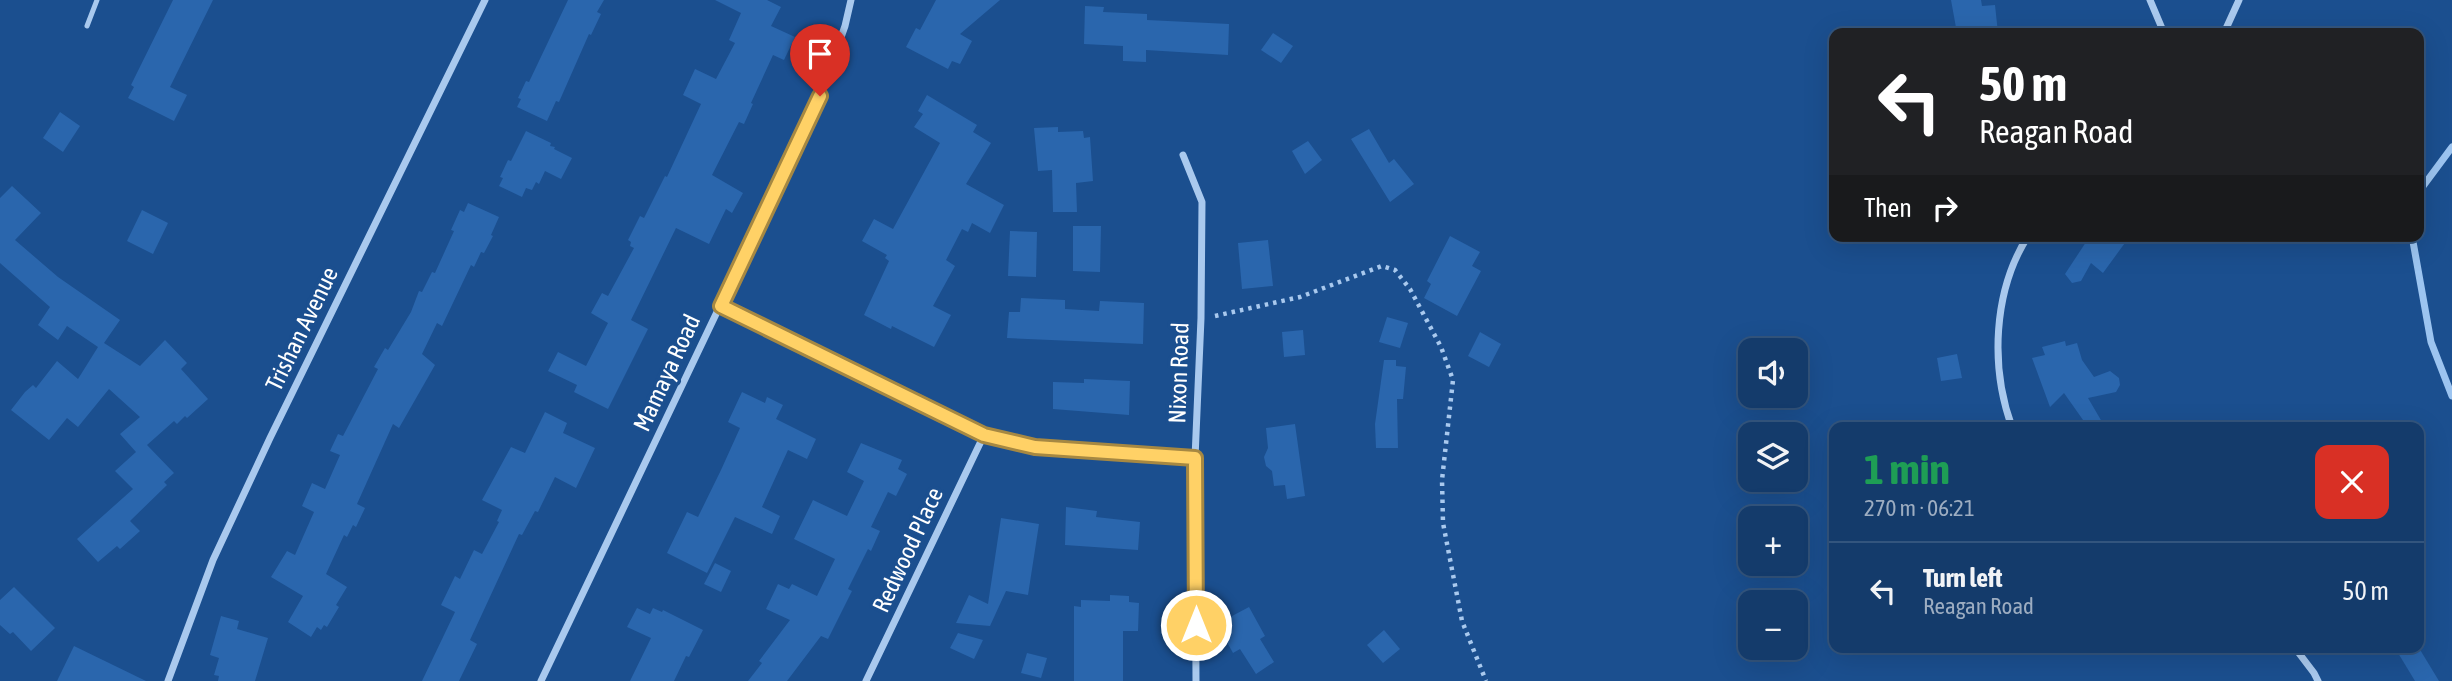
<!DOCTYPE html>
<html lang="en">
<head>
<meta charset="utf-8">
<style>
	:root { --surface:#143b6b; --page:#1d4271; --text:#f1f3f6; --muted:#9dadc1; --line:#33557e }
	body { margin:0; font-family:"Asap Condensed",sans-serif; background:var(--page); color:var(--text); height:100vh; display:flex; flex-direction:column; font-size:26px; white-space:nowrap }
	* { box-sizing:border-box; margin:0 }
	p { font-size:23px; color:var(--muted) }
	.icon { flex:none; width:38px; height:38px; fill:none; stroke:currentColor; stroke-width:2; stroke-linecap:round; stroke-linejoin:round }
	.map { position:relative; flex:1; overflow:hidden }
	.sheet { position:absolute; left:1829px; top:422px; width:595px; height:231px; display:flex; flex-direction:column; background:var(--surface); border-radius:14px; box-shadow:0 7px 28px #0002,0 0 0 2px var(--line) }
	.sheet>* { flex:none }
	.guide { position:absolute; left:1829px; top:28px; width:595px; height:214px; border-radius:14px; box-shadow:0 7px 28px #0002,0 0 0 2px var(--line); background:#202124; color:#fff; overflow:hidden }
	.tools { position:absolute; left:1738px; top:338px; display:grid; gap:14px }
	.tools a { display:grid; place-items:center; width:70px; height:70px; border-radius:14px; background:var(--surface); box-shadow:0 7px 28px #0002,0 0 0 2px var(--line); font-size:35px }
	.pin { position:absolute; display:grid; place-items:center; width:60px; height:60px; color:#fff; margin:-72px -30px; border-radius:50% 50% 50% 0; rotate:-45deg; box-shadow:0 0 7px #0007 }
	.pin .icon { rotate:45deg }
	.me { position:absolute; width:77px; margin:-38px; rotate:0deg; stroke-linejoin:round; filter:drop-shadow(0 0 5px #0008) }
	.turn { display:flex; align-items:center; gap:24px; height:147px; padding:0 35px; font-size:32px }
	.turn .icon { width:91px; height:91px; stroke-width:2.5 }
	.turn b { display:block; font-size:49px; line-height:60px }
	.then { display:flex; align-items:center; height:66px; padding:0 35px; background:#0003; gap:14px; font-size:26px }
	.round { display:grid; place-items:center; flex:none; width:74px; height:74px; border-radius:14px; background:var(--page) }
	.overview { display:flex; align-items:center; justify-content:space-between; height:119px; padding:0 35px }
	h1 { font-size:42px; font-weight:700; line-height:52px; color:#1e9e55 }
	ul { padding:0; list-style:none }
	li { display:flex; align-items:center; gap:21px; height:98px; padding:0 35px; border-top:2px solid var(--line) }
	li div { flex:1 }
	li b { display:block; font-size:26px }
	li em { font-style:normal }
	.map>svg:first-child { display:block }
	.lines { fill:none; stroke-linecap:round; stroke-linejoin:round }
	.stream { stroke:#9cc4f0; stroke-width:7 }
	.building { fill:#2a66ad }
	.path { stroke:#a9c9ee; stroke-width:4.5; stroke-dasharray:3.5 5; stroke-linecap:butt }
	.lane { stroke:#a9c9ee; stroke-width:5 }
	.street { stroke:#a9c9ee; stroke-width:7 }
	.route-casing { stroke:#a68842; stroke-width:18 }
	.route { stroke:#ffd166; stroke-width:12 }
	.labels { text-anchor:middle; stroke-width:7; stroke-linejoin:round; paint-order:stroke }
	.street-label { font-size:24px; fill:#fff; stroke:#1b4f8f }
</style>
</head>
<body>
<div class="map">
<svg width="2452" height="681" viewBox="0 0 2452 681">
	<rect width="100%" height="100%" fill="#1b4f8f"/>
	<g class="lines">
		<g class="stream">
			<polyline points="2418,193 2452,147"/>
			<polyline points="2412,236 2431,342 2452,396"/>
		</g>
	</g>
	<g class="building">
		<polygon points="173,0 213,0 170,87 187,95 174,121 128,98 134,87 131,85"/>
		<polygon points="568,0 604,0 597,12 601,14 591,35 589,34 559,102 556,101 547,121 517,107 521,99 518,98 526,81 529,82"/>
		<polygon points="715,0 767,0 781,7 771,26 795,37 784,60 773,55 751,103 753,104 744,124 739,122 712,175 743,193 732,213 726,209 709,244 676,228 631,320 648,329 608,409 574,392 577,385 548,371 558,352 586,366 608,323 591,313 602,293 608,296 634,248 630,246 631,242 628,240 640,216 644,218 665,176 667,177 701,104 683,95 695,69 716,79 735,43 729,40 741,13"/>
		<polygon points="936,0 1000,0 960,34 972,41 960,64 952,61 948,69 906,47 916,28 920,30"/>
		<polygon points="1951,0 1981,0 1982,6 1995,5 1998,33 1957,33"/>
		<polygon points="1085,6 1104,7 1103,12 1147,14 1147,20 1229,24 1228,55 1146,50 1146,62 1123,61 1123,46 1084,44"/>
		<polygon points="1273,33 1293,46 1281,63 1261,50"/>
		<polygon points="927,95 977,125 973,132 991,143 966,184 1004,205 990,233 972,223 968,232 962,229 946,260 955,266 933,306 951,315 934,347 892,326 891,329 864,315 889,261 885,258 887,255 862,241 874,219 893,229 940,143 914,127 923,114 918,111"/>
		<polygon points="60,112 80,126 63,152 43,138"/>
		<polygon points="1058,127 1058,132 1083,131 1084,138 1090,137 1093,181 1076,183 1077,212 1053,212 1052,170 1038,171 1034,128"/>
		<polygon points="1369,129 1389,163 1394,159 1414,184 1390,202 1351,139"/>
		<polygon points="526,131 551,143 550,146 555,147 554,149 572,158 561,179 545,171 539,184 536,182 532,190 526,188 522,197 499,186 503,178 500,177 508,160 511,161"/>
		<polygon points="1308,141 1322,160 1305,174 1292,151"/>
		<polygon points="12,186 41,213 15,240 58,277 120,320 104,343 140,366 165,340 187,363 181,369 208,399 187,418 185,416 177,424 174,421 147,445 174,473 164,482 167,485 130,521 140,531 120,549 117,546 98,562 77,539 133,489 115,471 136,452 120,434 140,417 109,389 78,427 67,418 49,440 11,410 25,392 33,385 36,388 57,361 78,379 98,347 67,326 58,340 38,325 50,307 0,263 0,198"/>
		<polygon points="468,203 499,217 491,235 493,236 484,253 481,252 474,267 471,265 442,326 437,323 422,354 435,365 399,428 393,424 357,504 365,508 356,527 353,525 347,537 344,535 326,574 347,587 336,605 339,607 327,627 324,625 321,630 317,627 311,637 288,622 303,596 271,577 287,551 295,555 314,512 302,506 312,483 325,489 340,455 330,451 338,434 343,436 378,369 374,367 385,348 388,350 411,312 419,291 422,292 432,272 435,273 454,231 451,230 460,210 464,212"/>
		<polygon points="142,210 168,223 153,254 127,241"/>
		<polygon points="1073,226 1101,226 1100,272 1073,271"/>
		<polygon points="1010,231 1037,232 1036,277 1008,276"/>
		<polygon points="1450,236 1480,252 1472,266 1481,271 1457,316 1424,298 1431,284 1427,281"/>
		<polygon points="2090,236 2130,236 2103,273 2091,263 2081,281 2072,283 2065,274"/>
		<polygon points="1268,240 1273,286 1242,289 1238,243"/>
		<polygon points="1021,298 1065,300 1065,309 1099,311 1100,301 1144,303 1143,344 1007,338 1009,312 1020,312"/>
		<polygon points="1387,317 1408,323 1400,348 1379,342"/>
		<polygon points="1303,330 1305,355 1284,357 1282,332"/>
		<polygon points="1480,332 1501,344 1489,367 1468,356"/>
		<polygon points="2065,341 2066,346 2077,343 2082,360 2094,377 2110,371 2119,378 2120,385 2116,392 2088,398 2105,427 2088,427 2064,393 2050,407 2032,358 2045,355 2042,347"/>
		<polygon points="1957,354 1962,378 1941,381 1937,358"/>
		<polygon points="1384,360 1396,360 1396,366 1406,367 1403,399 1397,399 1398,448 1376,448 1375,424"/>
		<polygon points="1084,379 1130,381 1129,415 1053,409 1053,382 1084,383"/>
		<polygon points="742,392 765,403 767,397 783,405 776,419 816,439 807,459 788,450 762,507 780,516 772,534 735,517 707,573 667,553 687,512 698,517 721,470 740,428 728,422"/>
		<polygon points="545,412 567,423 563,433 595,448 576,488 555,477 538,512 535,511 522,535 519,534 470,640 477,644 459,681 422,681 455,612 441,605 455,576 460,579 474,550 482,554 499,522 497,521 502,510 482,500 511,447 525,453"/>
		<polygon points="1295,424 1305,496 1287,499 1285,485 1274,486 1272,471 1266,466 1264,457 1268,448 1266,428"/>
		<polygon points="861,443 902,460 898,469 907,474 896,496 888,492 871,527 880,531 871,551 868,549 848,589 852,591 828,639 821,636 787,681 748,681 762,663 759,661 790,620 766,609 778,584 789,589 792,584 817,596 835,559 794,539 813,500 847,516 864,481 847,472"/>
		<polygon points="1066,507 1097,511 1096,517 1140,522 1138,550 1065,545"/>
		<polygon points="1001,518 1039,524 1028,595 1006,591 990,626 956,623 969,595 988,604"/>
		<polygon points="715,563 731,571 721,592 704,584"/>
		<polygon points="14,587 55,628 31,651 13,632 10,634 0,625 0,600"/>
		<polygon points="1110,595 1129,596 1129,602 1139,603 1138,631 1123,631 1123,681 1074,681 1074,606 1081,607 1081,600 1110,601"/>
		<polygon points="1249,607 1265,636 1260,639 1274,662 1256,674 1240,649 1233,653 1217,624"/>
		<polygon points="637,608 650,614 653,608 662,612 663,610 703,630 689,657 686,656 674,681 630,681 651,638 627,627"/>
		<polygon points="221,616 239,621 237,629 268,638 255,681 218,681 219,676 214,675 219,658 210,655"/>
		<polygon points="1384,630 1400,649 1383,663 1367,645"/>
		<polygon points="958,633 983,640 974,659 950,648"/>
		<polygon points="74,646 146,681 57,681"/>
		<polygon points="2395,648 2419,648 2439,681 2415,681"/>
		<polygon points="1027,653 1047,658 1041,678 1021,673"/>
	</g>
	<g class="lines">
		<polyline class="path" points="1215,316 1300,297 1382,266 1395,270 1410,289 1441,347 1453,380 1442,480 1443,523 1462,621 1486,681"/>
		<polyline class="lane" points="87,26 97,0"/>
		<g class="street">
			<polyline points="2150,0 2164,33"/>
			<polyline points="2224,33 2239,0"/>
			<polyline points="1183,155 1202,202 1201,318 1195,458 1196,681"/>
			<polyline points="721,306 984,435 1035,447 1112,454 1195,458"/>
			<path d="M2012,427C1990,367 1993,291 2028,236"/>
			<polyline points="2295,648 2314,673 2318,681"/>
			<polyline points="168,681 213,560 270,438 485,0"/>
			<polyline points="541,681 820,96 845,26 851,0"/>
			<polyline points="866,681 984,435"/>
		</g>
	</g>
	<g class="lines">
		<g class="route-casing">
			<polyline id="route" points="820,96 721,306 984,435 1035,447 1195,458 1196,625"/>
		</g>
		<use href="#route" class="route"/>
	</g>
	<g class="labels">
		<g class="street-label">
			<text transform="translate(302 329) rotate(-64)" y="8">Trishan Avenue</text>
			<text transform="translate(667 373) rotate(-65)" y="8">Mamaya Road</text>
			<text transform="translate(1179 373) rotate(-88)" y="8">Nixon Road</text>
			<text transform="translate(908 550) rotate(-65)" y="8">Redwood Place</text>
		</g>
	</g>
</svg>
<div class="tools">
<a><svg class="icon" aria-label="sound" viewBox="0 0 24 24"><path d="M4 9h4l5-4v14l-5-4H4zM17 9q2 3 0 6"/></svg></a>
<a><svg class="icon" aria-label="layers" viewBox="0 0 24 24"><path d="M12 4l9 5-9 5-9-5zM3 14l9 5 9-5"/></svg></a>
<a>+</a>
<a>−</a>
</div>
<div class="pin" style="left:820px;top:96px;background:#d93025"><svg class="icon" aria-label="arrive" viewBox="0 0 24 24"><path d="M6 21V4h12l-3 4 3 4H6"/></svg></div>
<svg class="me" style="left:1196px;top:625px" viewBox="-20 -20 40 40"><circle r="17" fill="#ffd166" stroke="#fff" stroke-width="3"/><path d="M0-11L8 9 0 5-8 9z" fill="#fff"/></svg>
<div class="guide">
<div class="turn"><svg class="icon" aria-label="left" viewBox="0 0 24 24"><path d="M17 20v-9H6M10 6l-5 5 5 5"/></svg><div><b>50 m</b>Reagan Road</div></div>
<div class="then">Then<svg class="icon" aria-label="right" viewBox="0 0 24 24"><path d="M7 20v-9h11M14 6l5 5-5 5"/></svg></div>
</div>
<section class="sheet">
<div class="overview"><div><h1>1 min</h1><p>270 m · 06:21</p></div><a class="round" style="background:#d93025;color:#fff"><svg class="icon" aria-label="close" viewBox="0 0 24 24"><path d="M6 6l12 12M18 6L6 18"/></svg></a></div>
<ul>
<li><svg class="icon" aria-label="left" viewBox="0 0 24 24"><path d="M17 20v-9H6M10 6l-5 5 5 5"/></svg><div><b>Turn left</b><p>Reagan Road</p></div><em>50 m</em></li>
</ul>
</section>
</div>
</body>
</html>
